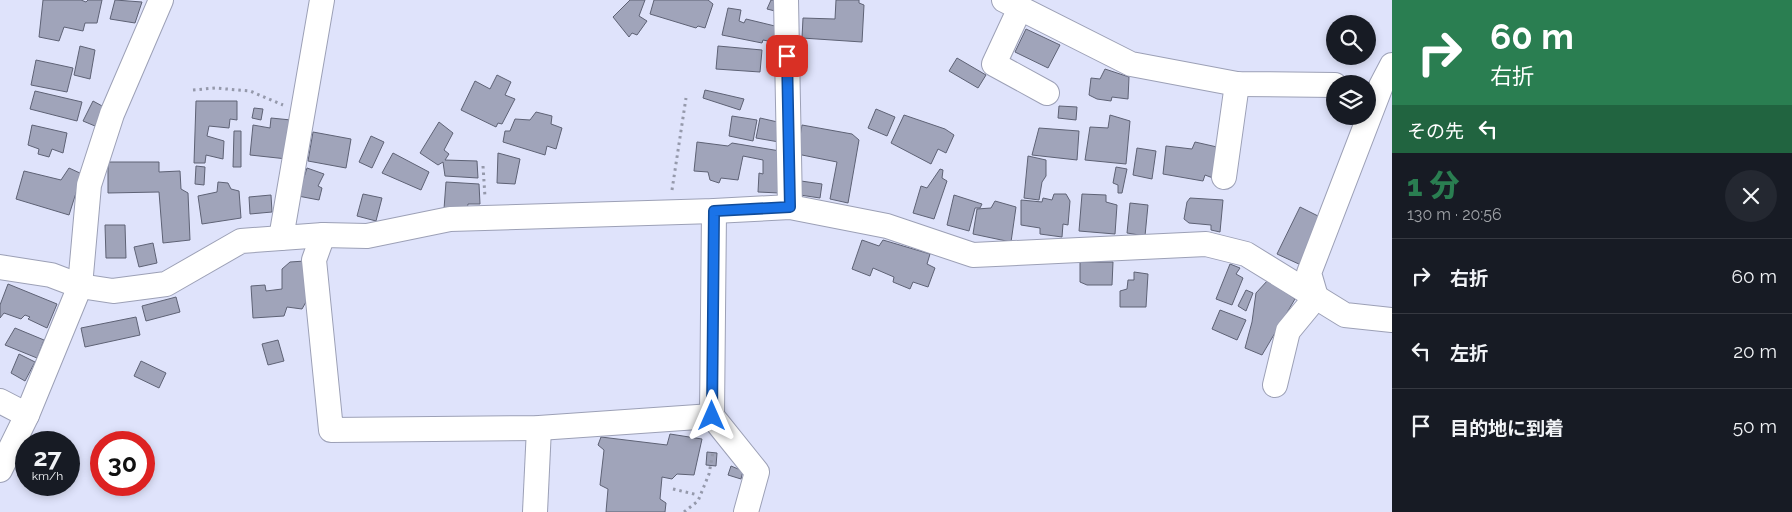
<!DOCTYPE html>
<html lang="ja">
<head>
<meta charset="utf-8">
<style>
	:root { --surface:#171b24; --page:#242831; --text:#f1f3f6; --muted:#9ea1a6; --line:#363941; --accent:#2a7e51 }
	body { margin:0; font-family:Raleway,"Noto Sans JP",sans-serif; background:var(--page); color:var(--text); height:100vh; display:flex; flex-direction:column; font-size:19px; white-space:nowrap }
	* { box-sizing:border-box; margin:0 }
	p { font-size:16px; color:var(--muted) }
	.icon { flex:none; width:28px; height:28px; fill:none; stroke:currentColor; stroke-width:2; stroke-linecap:round; stroke-linejoin:round }
	.map { position:relative; flex:1; overflow:hidden }
	.details { display:flex; flex-direction:column; background:var(--surface); width:400px }
	.details>* { flex:none }
	.hud { background:#2a7e51; color:#fff; overflow:hidden }
	.controls { position:absolute; left:1326px; top:15px; display:grid; gap:10px }
	.controls a { display:grid; place-items:center; width:50px; height:50px; border-radius:50%; background:var(--surface); box-shadow:0 2px 8px #0003; font-size:25px }
	.speed { position:absolute; left:15px; top:431px; display:flex; gap:10px; font-size:25px; font-weight:700; text-align:center }
	.speed>* { display:grid; place-content:center; width:65px; height:65px; border-radius:50%; background:var(--surface); box-shadow:0 2px 8px #0003; line-height:1 }
	.speed small { font-size:12px; font-weight:400 }
	.speed .limit { border:8px solid #d22; background:#fff; color:#111 }
	.pin { position:absolute; display:grid; place-items:center; width:42px; height:42px; color:#fff; margin:-21px; border-radius:10px; box-shadow:0 2px 8px #0006 }
	.me { position:absolute; width:55px; margin:-28px; rotate:0deg; stroke-linejoin:round; filter:drop-shadow(0 0 4px #0008) }
	.turn { display:flex; align-items:center; gap:18px; height:105px; padding:0 15px; font-size:22px }
	.turn .icon { width:65px; height:65px; stroke-width:2.5 }
	.turn b { display:block; font-size:35px; line-height:42px }
	.then { display:flex; align-items:center; height:48px; padding:0 15px; background:#0003; gap:10px; font-size:19px }
	.round { display:grid; place-items:center; flex:none; width:52px; height:52px; border-radius:26px; background:var(--page) }
	.head { display:flex; align-items:center; justify-content:space-between; height:85px; padding:0 15px }
	h1 { font-size:30px; font-weight:800; line-height:38px; color:var(--accent) }
	ul { padding:0; list-style:none }
	li { display:flex; align-items:center; gap:15px; height:75px; padding:0 15px; border-top:1px solid var(--line) }
	li div { flex:1 }
	li b { display:block; font-size:19px }
	li em { font-style:normal }
	main { display:flex; flex:1; min-height:0 }
	.map>svg:first-child { display:block }
	.building { fill:#a0a4ba; stroke:#5e6275 }
	.lines { fill:none; stroke-linecap:round; stroke-linejoin:round }
	.minor-casing { stroke:#9ca0b6; stroke-width:26 }
	.path { stroke:#9599ab; stroke-width:3; stroke-dasharray:2.5 4; stroke-linecap:butt }
	.minor { stroke:#fff; stroke-width:24 }
	.route-casing { stroke:#114b97; stroke-width:12 }
	.route { stroke:#1a73e8; stroke-width:9 }
</style>
</head>
<body>
<main>
<div class="map">
<svg width="1392" height="512" viewBox="0 0 1392 512">
	<rect width="100%" height="100%" fill="#dfe3fb"/>
	<g class="building">
		<polygon points="43,0 81,0 86,2 88,0 102,0 97,23 85,23 83,31 64,27 59,41 39,37"/>
		<polygon points="115,0 142,2 135,23 110,19"/>
		<polygon points="630,0 645,0 639,16 647,21 637,35 632,33 629,37 613,17"/>
		<polygon points="654,0 708,0 713,4 705,28 698,26 696,28 650,14"/>
		<polygon points="771,0 779,0 775,11 767,9"/>
		<polygon points="836,0 859,0 859,3 864,5 862,42 802,38 803,18 835,19"/>
		<polygon points="728,8 741,10 739,21 744,23 746,19 779,27 778,43 763,40 762,43 722,35"/>
		<polygon points="1026,29 1060,45 1048,68 1015,52"/>
		<polygon points="80,46 95,50 90,79 74,75"/>
		<polygon points="718,46 762,50 760,72 716,69"/>
		<polygon points="957,58 986,75 978,88 949,71"/>
		<polygon points="36,60 73,68 67,92 31,85"/>
		<polygon points="1105,69 1129,77 1128,99 1112,97 1111,101 1097,99 1089,95 1091,78 1100,79"/>
		<polygon points="497,75 511,82 505,95 515,99 502,124 498,123 496,127 461,110 475,81 490,89"/>
		<polygon points="705,90 744,99 740,110 703,98"/>
		<polygon points="35,91 82,102 77,121 30,109"/>
		<polygon points="93,101 104,107 95,126 83,121"/>
		<polygon points="196,101 237,101 237,120 230,119 229,128 209,126 207,136 224,141 223,159 206,155 205,163 194,163"/>
		<polygon points="1059,106 1077,107 1076,120 1058,118"/>
		<polygon points="254,108 263,109 261,120 252,118"/>
		<polygon points="876,109 895,117 887,136 868,128"/>
		<polygon points="536,112 552,116 551,124 562,128 556,149 547,146 545,155 503,142 505,131 510,131 515,119 530,120"/>
		<polygon points="904,115 945,129 954,135 946,153 938,149 931,164 891,143"/>
		<polygon points="1110,115 1130,121 1126,164 1085,160 1090,127 1108,128"/>
		<polygon points="732,116 757,120 753,141 729,136"/>
		<polygon points="271,118 291,120 287,159 250,155 253,125 270,128"/>
		<polygon points="760,118 782,123 779,142 756,138"/>
		<polygon points="439,122 453,133 444,150 449,154 445,160 477,161 478,178 445,176 443,162 438,165 420,153"/>
		<polygon points="32,125 67,133 63,153 52,149 49,157 38,154 39,149 28,145"/>
		<polygon points="802,125 852,134 859,140 848,203 830,199 837,162 797,154"/>
		<polygon points="1039,128 1079,131 1077,160 1032,155"/>
		<polygon points="234,131 241,131 241,167 233,167"/>
		<polygon points="313,132 351,139 346,168 308,161"/>
		<polygon points="371,136 384,142 372,168 359,162"/>
		<polygon points="697,142 728,146 732,143 780,151 779,193 758,192 759,173 763,174 763,160 743,156 738,180 721,178 719,183 710,180 708,172 694,171"/>
		<polygon points="1195,142 1217,147 1213,178 1205,175 1203,181 1163,174 1166,146 1192,149"/>
		<polygon points="1137,148 1156,151 1152,179 1133,175"/>
		<polygon points="393,153 429,172 421,190 382,173"/>
		<polygon points="498,153 520,159 515,184 497,183"/>
		<polygon points="1028,156 1046,160 1046,176 1042,182 1039,200 1024,198"/>
		<polygon points="108,162 159,162 159,172 180,171 181,189 188,193 190,240 163,243 159,192 108,193"/>
		<polygon points="196,166 205,167 204,185 195,184"/>
		<polygon points="1116,167 1127,169 1122,193 1118,193 1118,185 1113,183"/>
		<polygon points="69,168 82,174 69,215 16,199 24,171 61,180"/>
		<polygon points="307,168 324,174 318,186 322,188 319,200 298,196"/>
		<polygon points="940,169 943,170 942,178 947,181 934,219 913,213 921,186 927,188"/>
		<polygon points="801,181 822,184 820,198 800,195"/>
		<polygon points="218,182 228,183 231,189 239,191 241,218 202,224 198,196 217,192"/>
		<polygon points="446,182 479,184 480,204 468,204 467,210 444,209"/>
		<polygon points="363,194 382,198 376,221 357,216"/>
		<polygon points="1054,194 1066,194 1070,201 1068,225 1063,224 1062,237 1040,234 1040,228 1021,225 1021,200 1042,202 1043,198 1052,200"/>
		<polygon points="1082,194 1106,195 1106,202 1117,205 1115,234 1079,231"/>
		<polygon points="271,195 272,212 250,214 249,197"/>
		<polygon points="954,195 982,204 980,208 975,208 969,231 947,225"/>
		<polygon points="1190,198 1223,200 1220,232 1211,230 1211,225 1189,223 1184,219 1187,202"/>
		<polygon points="995,201 1016,207 1011,242 973,234 977,209 991,208"/>
		<polygon points="1130,203 1148,205 1145,236 1127,233"/>
		<polygon points="1300,207 1324,219 1301,265 1277,254"/>
		<polygon points="105,225 125,225 126,258 106,258"/>
		<polygon points="862,240 879,246 883,240 930,254 927,264 935,268 928,287 913,282 910,289 893,282 894,277 873,268 870,276 852,269"/>
		<polygon points="153,243 157,263 139,267 134,247"/>
		<polygon points="305,261 306,302 302,309 287,307 284,316 253,318 251,286 265,285 266,291 282,289 282,269 290,262"/>
		<polygon points="1080,262 1113,262 1112,285 1087,285 1080,282"/>
		<polygon points="1230,264 1240,268 1236,274 1243,278 1232,305 1216,299"/>
		<polygon points="1134,272 1148,274 1146,307 1120,307 1120,291 1127,289 1128,280 1134,280"/>
		<polygon points="1268,280 1295,299 1262,355 1245,348 1252,322 1256,293"/>
		<polygon points="8,284 57,304 47,328 28,319 30,317 25,315 21,319 4,313 0,318 0,305"/>
		<polygon points="1246,290 1253,293 1246,311 1238,306"/>
		<polygon points="176,297 180,312 146,321 142,306"/>
		<polygon points="1220,310 1246,320 1237,340 1212,329"/>
		<polygon points="136,317 140,335 85,347 81,328"/>
		<polygon points="15,328 44,340 37,358 5,345"/>
		<polygon points="278,340 284,361 268,365 262,344"/>
		<polygon points="19,354 35,362 25,381 11,373"/>
		<polygon points="141,361 166,373 159,388 134,376"/>
		<polygon points="670,434 702,439 694,475 677,474 672,479 662,477 660,499 666,503 665,512 606,512 608,489 600,485 604,450 598,445 601,437 667,445"/>
		<polygon points="707,452 717,453 716,466 706,465"/>
		<polygon points="731,466 743,471 741,479 728,475"/>
	</g>
	<g class="lines">
		<g class="minor-casing">
			<g id="minor">
				<polyline points="786,0 790,207"/>
				<polyline points="1004,0 1131,64 1237,84 1335,85"/>
				<polyline points="1020,8 994,64 1047,93"/>
				<polyline points="1224,177 1237,84"/>
				<polyline points="714,211 712,416 757,472 746,512"/>
				<polyline points="323,235 314,260 331,430 539,428 712,416"/>
				<polyline points="281,238 322,0"/>
				<polyline points="0,267 51,275 80,286 113,291 166,284 241,241 323,235 367,236 450,219 714,211 790,207 887,226 973,255 1206,244 1246,254 1345,315 1392,320"/>
				<polyline points="1275,385 1288,331 1316,297 1309,273 1381,86 1392,65"/>
				<polyline points="0,401 27,415"/>
				<polyline points="0,470 27,415 80,286 89,185 112,114 161,0"/>
				<polyline points="535,512 539,428"/>
			</g>
		</g>
		<g class="path">
			<polyline points="193,90 215,88 250,91 283,105"/>
			<polyline points="483,166 485,197"/>
			<polyline points="672,190 686,98"/>
			<polyline points="673,489 698,495"/>
			<polyline points="684,512 698,501 709,474 713,452"/>
		</g>
		<use href="#minor" class="minor"/>
	</g>
	<g class="lines">
		<g class="route-casing">
			<polyline id="route" points="712,416 714,211 790,207 787,56"/>
		</g>
		<use href="#route" class="route"/>
	</g>
</svg>
<div class="controls">
<a><svg class="icon" aria-label="search" viewBox="0 0 24 24"><circle cx="10" cy="10" r="6"/><path d="M15 15l6 6"/></svg></a>
<a><svg class="icon" aria-label="layers" viewBox="0 0 24 24"><path d="M12 4l9 5-9 5-9-5zM3 14l9 5 9-5"/></svg></a>
</div>
<div class="speed"><div>27<small>km/h</small></div><div class="limit">30</div></div>
<div class="pin" style="left:787px;top:56px;background:#d93025"><svg class="icon" aria-label="arrive" viewBox="0 0 24 24"><path d="M6 21V4h12l-3 4 3 4H6"/></svg></div>
<svg class="me" style="left:712px;top:416px" viewBox="-20 -20 40 40"><path d="M0-17L14 15 0 8-14 15z" fill="#1a73e8" stroke="#fff" stroke-width="4"/></svg>
</div>
<section class="details">
<div class="hud">
<div class="turn"><svg class="icon" aria-label="right" viewBox="0 0 24 24"><path d="M7 20v-9h11M14 6l5 5-5 5"/></svg><div><b>60 m</b>右折</div></div>
<div class="then">その先<svg class="icon" aria-label="left" viewBox="0 0 24 24"><path d="M17 20v-9H6M10 6l-5 5 5 5"/></svg></div>
</div>
<div class="head"><div><h1>1 分</h1><p>130 m · 20:56</p></div><a class="round"><svg class="icon" aria-label="close" viewBox="0 0 24 24"><path d="M6 6l12 12M18 6L6 18"/></svg></a></div>
<ul>
<li><svg class="icon" aria-label="right" viewBox="0 0 24 24"><path d="M7 20v-9h11M14 6l5 5-5 5"/></svg><div><b>右折</b></div><em>60 m</em></li>
<li><svg class="icon" aria-label="left" viewBox="0 0 24 24"><path d="M17 20v-9H6M10 6l-5 5 5 5"/></svg><div><b>左折</b></div><em>20 m</em></li>
<li><svg class="icon" aria-label="arrive" viewBox="0 0 24 24"><path d="M6 21V4h12l-3 4 3 4H6"/></svg><div><b>目的地に到着</b></div><em>50 m</em></li>
</ul>
</section>
</main>
</body>
</html>
